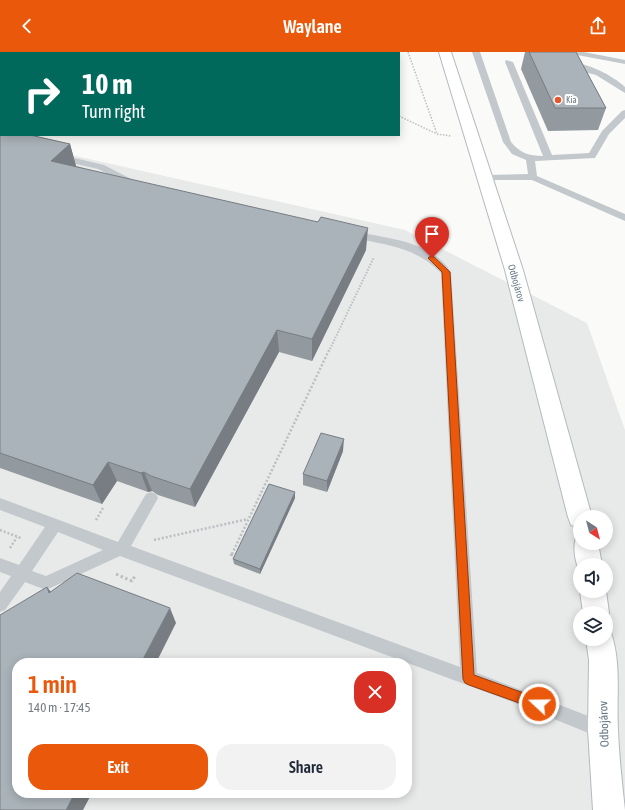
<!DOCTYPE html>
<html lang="en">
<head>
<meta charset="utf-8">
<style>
	:root { --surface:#fff; --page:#f2f2f3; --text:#1f2937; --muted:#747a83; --accent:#ea580c }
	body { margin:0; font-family:"Asap Condensed",sans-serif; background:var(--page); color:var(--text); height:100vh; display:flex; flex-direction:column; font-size:15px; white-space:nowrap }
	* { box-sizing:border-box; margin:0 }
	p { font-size:13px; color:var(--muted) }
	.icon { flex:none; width:22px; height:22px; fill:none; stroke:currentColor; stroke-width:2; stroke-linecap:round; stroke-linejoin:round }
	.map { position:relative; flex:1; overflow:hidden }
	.side { position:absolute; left:12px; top:606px; width:400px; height:140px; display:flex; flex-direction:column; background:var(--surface); border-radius:16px; box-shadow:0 2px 10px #0003 }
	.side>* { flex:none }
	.top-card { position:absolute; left:0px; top:0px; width:400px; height:84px; box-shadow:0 2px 10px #0003; background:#00695c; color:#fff; overflow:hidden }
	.needle { width:26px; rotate:144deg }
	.buttons { position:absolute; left:573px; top:458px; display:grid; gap:8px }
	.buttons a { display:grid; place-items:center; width:40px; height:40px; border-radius:50%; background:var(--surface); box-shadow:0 2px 10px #0003; font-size:20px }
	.pin { position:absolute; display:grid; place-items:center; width:34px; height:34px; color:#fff; margin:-41px -17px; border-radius:50% 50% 50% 0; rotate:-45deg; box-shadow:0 0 4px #0007 }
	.pin .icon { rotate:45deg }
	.me { position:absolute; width:44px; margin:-22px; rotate:291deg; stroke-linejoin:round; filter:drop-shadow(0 0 3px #0008) }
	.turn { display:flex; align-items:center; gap:14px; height:84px; padding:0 16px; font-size:18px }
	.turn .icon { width:52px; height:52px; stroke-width:2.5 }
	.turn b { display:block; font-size:28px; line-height:34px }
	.round { display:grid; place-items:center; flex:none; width:42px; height:42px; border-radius:16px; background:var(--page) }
	.overview { display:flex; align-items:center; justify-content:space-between; height:68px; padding:0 16px }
	h1 { font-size:24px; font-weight:600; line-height:30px; color:var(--accent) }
	.primary-button { display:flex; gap:8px; margin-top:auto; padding:8px 16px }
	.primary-button a { flex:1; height:46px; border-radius:16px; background:var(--accent); color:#fff; font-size:16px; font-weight:600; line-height:46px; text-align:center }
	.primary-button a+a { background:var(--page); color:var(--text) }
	header { display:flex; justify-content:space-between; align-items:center; height:52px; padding:0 16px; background:var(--accent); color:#fff; font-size:18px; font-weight:600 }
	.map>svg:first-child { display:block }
	.built { fill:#e8e9e9; fill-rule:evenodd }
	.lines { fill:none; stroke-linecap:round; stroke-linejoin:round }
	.secondary-casing { stroke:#b3babf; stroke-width:2 }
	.path-far3 { stroke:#bbbfc2; stroke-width:1.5; stroke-dasharray:1.5 1.5; stroke-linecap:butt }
	.path-far2 { stroke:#bbbfc2; stroke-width:2; stroke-dasharray:1.5 1.5; stroke-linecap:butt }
	.path-far1 { stroke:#bbbfc2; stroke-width:2.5; stroke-dasharray:2 2; stroke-linecap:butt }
	.path { stroke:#bbbfc2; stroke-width:3; stroke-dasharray:2.5 2.5; stroke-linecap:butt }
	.service { fill:#c3c8cc; fill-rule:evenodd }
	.secondary { fill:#fff; fill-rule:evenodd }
	.wall { fill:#929a9f }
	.shaded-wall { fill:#777d82 }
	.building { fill:#aab3b9; stroke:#777d82 }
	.route { fill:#ea580c; stroke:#983908 }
	.poi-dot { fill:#e4572e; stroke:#fff; stroke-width:1.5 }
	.labels { text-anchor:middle; stroke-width:4; stroke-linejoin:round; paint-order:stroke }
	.far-poi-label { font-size:9px; fill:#657683; stroke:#fff; text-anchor:start }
	.street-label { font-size:10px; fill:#657683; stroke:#fff }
	.near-street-label { font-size:12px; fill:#657683; stroke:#fff }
</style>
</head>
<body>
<header><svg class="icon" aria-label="back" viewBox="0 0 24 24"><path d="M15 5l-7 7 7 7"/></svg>Waylane<svg class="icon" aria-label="share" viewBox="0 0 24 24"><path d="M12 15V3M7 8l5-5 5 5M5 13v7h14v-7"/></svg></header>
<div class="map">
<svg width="625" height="758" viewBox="0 0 625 758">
	<rect width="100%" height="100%" fill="#fafaf8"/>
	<path class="built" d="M0,87L405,178L587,271L625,378V758H0ZM580,465H606V491H580ZM580,513H606V539H580ZM580,561H606V587H580ZM17,611H407V741H17Z"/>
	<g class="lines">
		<g class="secondary-casing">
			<g id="secondary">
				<polygon points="439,0 451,0 523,218 592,465 580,465 580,476 571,473 568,465 505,218"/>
				<path d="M580,482V491H598L602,513H580V521C575,509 572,495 577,483Z"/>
				<polygon points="580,539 606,539 609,561 606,568 606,561 583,561"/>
				<path d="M606,576L610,578C622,609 616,645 618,678C619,705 622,731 625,758H593L588,678L589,608L586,587H606Z"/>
			</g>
		</g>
		<g class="path-far3">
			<polyline points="258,0 260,1"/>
			<polyline points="408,0 437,82"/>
			<polyline points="399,64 437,82 451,84"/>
		</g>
		<polyline class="path-far2" points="330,297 374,205"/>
		<g class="path-far1">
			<polyline points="96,468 103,456"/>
			<polyline points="0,478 21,486"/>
			<polyline points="154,488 248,467"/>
			<polyline points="10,496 17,485"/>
			<polyline points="232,502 330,296"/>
		</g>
		<g class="path">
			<polyline points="231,504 232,501"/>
			<polyline points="116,522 132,529 135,524"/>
		</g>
		<g class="service">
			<path d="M472,0H480L511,90C520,101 529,104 543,104L505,10L506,8L513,10L552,103L589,101L602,79L622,59L625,58V66L609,82L595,106L535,109L537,124L625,162V169L532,128H482V124L485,123L528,122L526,108L512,102L503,90Z"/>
			<polygon points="568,0 584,0 625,8 625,12 572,2"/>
			<path d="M565,11C583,8 612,23 625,35V41L596,23L565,15Z"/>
			<polygon points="58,102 104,113 139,131 134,134 131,133 98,117 55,107 53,105"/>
			<path d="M351,179C384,186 431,188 451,220L477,621L609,672L612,678L609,684L603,687L510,649L120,504L46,538L25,530L5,558L0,560V540L11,524L0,520V506L19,513L45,475L0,458V446L118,490L146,442L151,440L156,442L158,446L131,494L460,615L441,221C412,192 384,194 347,184L346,182L347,180ZM58,480L103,498L46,524L32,519Z"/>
		</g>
		<use href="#secondary" class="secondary"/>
	</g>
	<g class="wall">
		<polygon points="525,0 576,0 606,56 598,78 548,79 521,17"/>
		<polygon points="0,76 70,92 76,114 366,198 312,309 279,300 195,455 158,443 152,439 148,440 117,429 102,452 0,416"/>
		<polygon points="343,399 327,440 303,433 303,422"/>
		<polygon points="295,446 260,522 234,512 233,507"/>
	</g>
	<g class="shaded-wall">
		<polygon points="70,92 76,114 59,130 51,109"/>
		<polygon points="368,176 366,198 312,309 312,287"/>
		<polygon points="277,278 279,300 195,455 190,437"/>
		<polygon points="344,387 343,399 327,440 327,429"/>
		<polygon points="108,410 117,429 102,452 93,433"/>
		<polygon points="144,420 152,439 148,440 141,421"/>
		<polygon points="295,440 295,446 260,522 260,517"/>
		<polygon points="47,535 60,551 49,541"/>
		<polygon points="170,556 176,571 156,611 141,611"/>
		<polygon points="75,741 92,741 83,758 66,758"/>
	</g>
	<g class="building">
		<polygon points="529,0 576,0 606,56 555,56"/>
		<polygon points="0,76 1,77 1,83 30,83 70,92 51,109 318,170 321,165 368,176 312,287 277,278 190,437 151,424 144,420 141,421 108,410 93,433 0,401"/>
		<polygon points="321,381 344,387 327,429 303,422"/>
		<polygon points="269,432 295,440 260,517 233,507"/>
		<polygon points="77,521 170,556 141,611 17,611 17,741 75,741 66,758 0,758 0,563 47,535 49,541"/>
	</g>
	<polygon class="route" points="432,203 450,220 474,623 543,648 545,652 543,656 539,658 469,633 465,631 463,627 442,220 428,206"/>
	<circle class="poi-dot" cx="558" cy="48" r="4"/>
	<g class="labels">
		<g class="far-poi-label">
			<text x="566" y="51">Kia</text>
		</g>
		<g class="street-label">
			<text transform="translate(517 231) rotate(74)" y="4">Odbojárov</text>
		</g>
		<g class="near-street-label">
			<text transform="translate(604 672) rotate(-92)" y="4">Odbojárov</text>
		</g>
	</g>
</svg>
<div class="buttons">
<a><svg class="needle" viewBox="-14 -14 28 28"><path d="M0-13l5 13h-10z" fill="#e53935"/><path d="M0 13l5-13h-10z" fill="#747a83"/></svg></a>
<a><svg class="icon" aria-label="sound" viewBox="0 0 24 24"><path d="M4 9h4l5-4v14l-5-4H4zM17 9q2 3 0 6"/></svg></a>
<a><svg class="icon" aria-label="layers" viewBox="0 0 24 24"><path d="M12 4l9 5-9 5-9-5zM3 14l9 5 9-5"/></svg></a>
</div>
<div class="pin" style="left:432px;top:206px;background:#d93025"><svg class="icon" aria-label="arrive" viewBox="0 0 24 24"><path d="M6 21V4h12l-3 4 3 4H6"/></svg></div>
<svg class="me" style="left:539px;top:652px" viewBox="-20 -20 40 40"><circle r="17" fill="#ea580c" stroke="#fff" stroke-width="3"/><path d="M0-11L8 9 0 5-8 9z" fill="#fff"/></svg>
<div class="top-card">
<div class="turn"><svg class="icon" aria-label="right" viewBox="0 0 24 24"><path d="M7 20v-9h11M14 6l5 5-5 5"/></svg><div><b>10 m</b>Turn right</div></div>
</div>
<section class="side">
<div class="overview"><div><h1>1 min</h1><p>140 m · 17:45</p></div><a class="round" style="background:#d93025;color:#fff"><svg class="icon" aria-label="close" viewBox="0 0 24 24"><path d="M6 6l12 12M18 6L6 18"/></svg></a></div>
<div class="primary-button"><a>Exit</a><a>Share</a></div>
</section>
</div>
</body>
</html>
